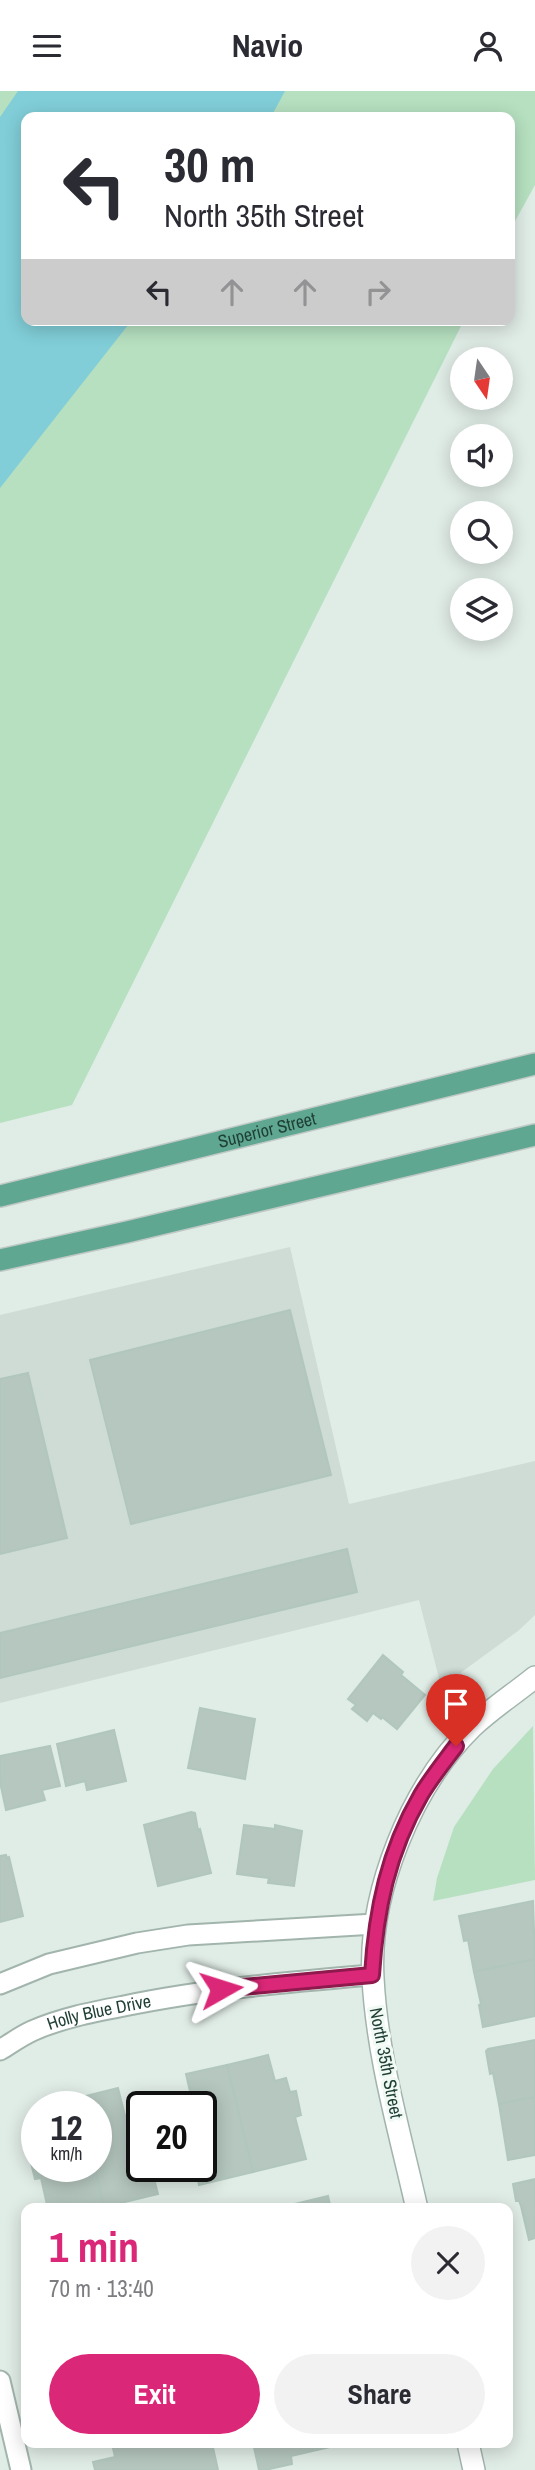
<!DOCTYPE html>
<html lang="en">
<head>
<meta charset="utf-8">
<style>
	:root { --surface:#fff; --page:#f2f2f3; --text:#2b2b33; --muted:#7c7c81; --accent:#db2777 }
	body { margin:0; font-family:"Archivo Narrow",sans-serif; background:var(--page); color:var(--text); height:100vh; display:flex; flex-direction:column; font-size:26px; white-space:nowrap }
	* { box-sizing:border-box; margin:0 }
	p { font-size:23px; color:var(--muted) }
	.icon { flex:none; width:38px; height:38px; fill:none; stroke:currentColor; stroke-width:2; stroke-linecap:round; stroke-linejoin:round }
	.map { position:relative; flex:1; overflow:hidden }
	.sheet { position:absolute; left:21px; top:2112px; width:492px; height:245px; display:flex; flex-direction:column; background:var(--surface); border-radius:14px; box-shadow:0 4px 18px #0003 }
	.sheet>* { flex:none }
	.hud { position:absolute; left:21px; top:21px; width:494px; height:214px; border-radius:14px; box-shadow:0 4px 18px #0003; background:#fff; color:var(--text); overflow:hidden }
	.needle { width:46px; rotate:167deg }
	.tools { position:absolute; left:450px; top:256px; display:grid; gap:14px }
	.tools a { display:grid; place-items:center; width:63px; height:63px; border-radius:50%; background:var(--surface); box-shadow:0 4px 18px #0003; font-size:35px }
	.speed { position:absolute; left:21px; top:2000px; display:flex; gap:14px; font-size:35px; font-weight:700; text-align:center }
	.speed>* { display:grid; place-content:center; width:91px; height:91px; border-radius:50%; background:var(--surface); box-shadow:0 4px 18px #0003; line-height:1 }
	.speed small { font-size:18px; font-weight:400 }
	.speed .limit { border:4px solid #111; border-radius:10px; background:#fff; color:#111 }
	.pin { position:absolute; display:grid; place-items:center; width:60px; height:60px; color:#fff; margin:-72px -30px; border-radius:50% 50% 50% 0; rotate:-45deg; box-shadow:0 0 7px #0007 }
	.pin .icon { rotate:45deg }
	.me { position:absolute; width:77px; margin:-38px; rotate:84deg; stroke-linejoin:round; filter:drop-shadow(0 0 5px #0008) }
	.turn { display:flex; align-items:center; gap:24px; height:147px; padding:0 28px; font-size:32px }
	.turn .icon { width:91px; height:91px; stroke-width:2.5 }
	.turn b { display:block; font-size:49px; line-height:60px }
	.lanes { display:flex; align-items:center; height:66px; padding:0 28px; background:#0003; justify-content:center; gap:35px; direction:ltr }
	.lanes .off { opacity:.35 }
	.round { display:grid; place-items:center; flex:none; width:74px; height:74px; border-radius:37px; background:var(--page) }
	.head { display:flex; align-items:center; justify-content:space-between; height:119px; padding:0 28px }
	h1 { font-size:42px; font-weight:700; line-height:52px; color:var(--accent) }
	.primary-button { display:flex; gap:14px; margin-top:auto; padding:14px 28px }
	.primary-button a { flex:1; height:80px; border-radius:42px; background:var(--accent); color:#fff; font-size:28px; font-weight:700; line-height:80px; text-align:center }
	.primary-button a+a { background:var(--page); color:var(--text) }
	header { display:flex; justify-content:space-between; align-items:center; height:91px; padding:0 28px; background:var(--surface); font-size:32px; font-weight:700 }
	.map>svg:first-child { display:block }
	.built { fill:#cedcd5 }
	.green { fill:#b6e0c0 }
	.water { fill:#81ced8 }
	.building { fill:#b5c7bf; stroke:#b1c7bd; stroke-width:2 }
	.lines { fill:none; stroke-linecap:round; stroke-linejoin:round }
	.lane-casing { stroke:#a2b5ad; stroke-width:23 }
	.street-casing { stroke:#a2b5ad; stroke-width:24 }
	.primary-casing { stroke:#c0c9c6; stroke-width:24 }
	.lane { stroke:#fff; stroke-width:19 }
	.street { stroke:#fff; stroke-width:21 }
	.primary { stroke:#5fa791; stroke-width:21 }
	.route-casing { stroke:#8e194d; stroke-width:18 }
	.route { stroke:#db2777; stroke-width:12 }
	.labels { text-anchor:middle; stroke-width:6; stroke-linejoin:round; paint-order:stroke }
	.street-label { font-size:18px; fill:#1f3f35; stroke:#f0f9f4 }
</style>
</head>
<body>
<header><svg class="icon" aria-label="menu" viewBox="0 0 24 24"><path d="M4 6h16M4 12h16M4 18h16"/></svg>Navio<svg class="icon" aria-label="person" viewBox="0 0 24 24"><circle cx="12" cy="8" r="4"/><path d="M4 21q1-7 8-7t8 7"/></svg></header>
<div class="map">
<svg width="535" height="2379" viewBox="0 0 535 2379">
	<rect width="100%" height="100%" fill="#e0ece6"/>
	<polygon class="built" points="290,1156 349,1413 535,1370 535,1524 518,1540 463,1580 442,1599 419,1509 0,1612 0,1224"/>
	<g class="green">
		<polygon points="0,0 535,0 535,94 509,141 509,26 26,26 26,229 464,229 72,1014 0,1032"/>
		<polygon points="533,1635 535,1789 433,1810 437,1787 454,1736 493,1678"/>
	</g>
	<polygon class="water" points="18,0 285,0 271,26 26,26 26,229 132,229 0,397 0,26"/>
	<g class="building">
		<polygon points="290,1219 331,1384 131,1433 90,1269"/>
		<polygon points="28,1282 67,1447 0,1463 0,1288"/>
		<polygon points="347,1458 357,1501 0,1587 0,1542"/>
		<polygon points="383,1564 403,1581 401,1584 425,1604 397,1638 382,1626 381,1628 373,1622 367,1630 352,1618 356,1614 348,1608"/>
		<polygon points="200,1617 255,1628 245,1688 188,1677"/>
		<polygon points="114,1639 126,1690 87,1699 85,1690 66,1695 57,1653"/>
		<polygon points="50,1655 60,1695 42,1699 45,1709 6,1719 0,1691 0,1665"/>
		<polygon points="191,1721 195,1722 198,1739 200,1738 211,1782 158,1795 144,1734"/>
		<polygon points="244,1734 275,1738 275,1734 302,1740 294,1795 268,1792 269,1787 237,1783"/>
		<polygon points="6,1764 7,1767 9,1766 23,1825 0,1831 0,1765"/>
		<polygon points="533,1810 535,1868 474,1881 468,1849 464,1850 459,1825"/>
		<polygon points="535,1868 535,1925 483,1936 479,1914 481,1913 474,1881"/>
		<polygon points="535,1949 535,2006 499,2013 493,1982 490,1983 486,1960 488,1958"/>
		<polygon points="268,1964 275,1990 286,1987 290,2001 296,2000 301,2024 295,2026 306,2068 253,2081 227,1974"/>
		<polygon points="227,1974 253,2081 199,2094 195,2076 201,2076 201,2016 180,2016 179,2012 192,2009 186,1983"/>
		<polygon points="118,1997 125,2025 137,2022 142,2037 142,2076 151,2076 158,2103 104,2116 94,2076 96,2076 96,2016 80,2016 78,2007"/>
		<polygon points="535,2006 535,2064 508,2069 499,2013"/>
		<polygon points="78,2007 80,2016 39,2016"/>
		<polygon points="37,2046 37,2076 94,2076 104,2116 48,2118 41,2087 35,2088 29,2064 35,2062 32,2047"/>
		<polygon points="535,2088 535,2147 529,2149 521,2115 519,2110 516,2110 513,2093"/>
		<polygon points="328,2105 331,2118 274,2118"/>
		<polygon points="116,2352 212,2352 218,2379 95,2379 93,2371 115,2366 112,2353"/>
		<polygon points="253,2352 347,2352 291,2365 292,2373 265,2379 259,2379"/>
	</g>
	<g class="lines">
		<g class="lane-casing">
			<g id="lane">
				<polyline points="0,1893 49,1873 137,1852 188,1844 375,1833"/>
				<path id="s1" d="M0,1959C10,1953 21,1945 32,1940C61,1927 93,1921 124,1915C206,1898 289,1891 372,1884"/>
				<polyline points="0,2290 21,2379"/>
			</g>
		</g>
		<g class="street-casing">
			<g id="street">
				<path d="M417,2118C400,2042 377,1965 373,1887C368,1802 411,1696 472,1636C491,1618 514,1603 535,1586"/>
				<polyline points="468,2352 474,2379"/>
			</g>
		</g>
		<g class="primary-casing">
			<g id="primary">
				<path id="s2" d="M0,1105L535,973"/>
				<polyline points="0,1169 127,1141 535,1044"/>
			</g>
		</g>
		<use href="#lane" class="lane"/>
		<use href="#street" class="street"/>
		<use href="#primary" class="primary"/>
	</g>
	<g class="lines">
		<g class="route-casing">
			<path id="route" d="M221,1898L372,1884C376,1819 388,1761 421,1704C431,1687 444,1671 456,1655"/>
		</g>
		<use href="#route" class="route"/>
	</g>
	<g class="labels">
		<g class="street-label">
			<text dy="6" stroke="none"><textPath href="#s2" startOffset="275">Superior Street</textPath></text>
			<text dy="6" stroke="none"><textPath href="#s1" startOffset="107">Holly Blue Drive</textPath></text>
			<text transform="translate(386 1972) rotate(79)" y="6">North 35th Street</text>
		</g>
	</g>
</svg>
<div class="tools">
<a><svg class="needle" viewBox="-14 -14 28 28"><path d="M0-13l5 13h-10z" fill="#e53935"/><path d="M0 13l5-13h-10z" fill="#7c7c81"/></svg></a>
<a><svg class="icon" aria-label="sound" viewBox="0 0 24 24"><path d="M4 9h4l5-4v14l-5-4H4zM17 9q2 3 0 6"/></svg></a>
<a><svg class="icon" aria-label="search" viewBox="0 0 24 24"><circle cx="10" cy="10" r="6"/><path d="M15 15l6 6"/></svg></a>
<a><svg class="icon" aria-label="layers" viewBox="0 0 24 24"><path d="M12 4l9 5-9 5-9-5zM3 14l9 5 9-5"/></svg></a>
</div>
<div class="speed"><div>12<small>km/h</small></div><div class="limit">20</div></div>
<div class="pin" style="left:456px;top:1655px;background:#d93025"><svg class="icon" aria-label="arrive" viewBox="0 0 24 24"><path d="M6 21V4h12l-3 4 3 4H6"/></svg></div>
<svg class="me" style="left:221px;top:1898px" viewBox="-20 -20 40 40"><path d="M0-17L14 15 0 8-14 15z" fill="#db2777" stroke="#fff" stroke-width="4"/></svg>
<div class="hud">
<div class="turn"><svg class="icon" aria-label="left" viewBox="0 0 24 24"><path d="M17 20v-9H6M10 6l-5 5 5 5"/></svg><div><b>30 m</b>North 35th Street</div></div>
<div class="lanes"><svg class="icon" aria-label="left" viewBox="0 0 24 24"><path d="M17 20v-9H6M10 6l-5 5 5 5"/></svg><svg class="icon off" aria-label="ahead" viewBox="0 0 24 24"><path d="M12 20V5M6 11l6-6 6 6"/></svg><svg class="icon off" aria-label="ahead" viewBox="0 0 24 24"><path d="M12 20V5M6 11l6-6 6 6"/></svg><svg class="icon off" aria-label="right" viewBox="0 0 24 24"><path d="M7 20v-9h11M14 6l5 5-5 5"/></svg></div>
</div>
<section class="sheet">
<div class="head"><div><h1>1 min</h1><p>70 m · 13:40</p></div><a class="round"><svg class="icon" aria-label="close" viewBox="0 0 24 24"><path d="M6 6l12 12M18 6L6 18"/></svg></a></div>
<div class="primary-button"><a>Exit</a><a>Share</a></div>
</section>
</div>
</body>
</html>
